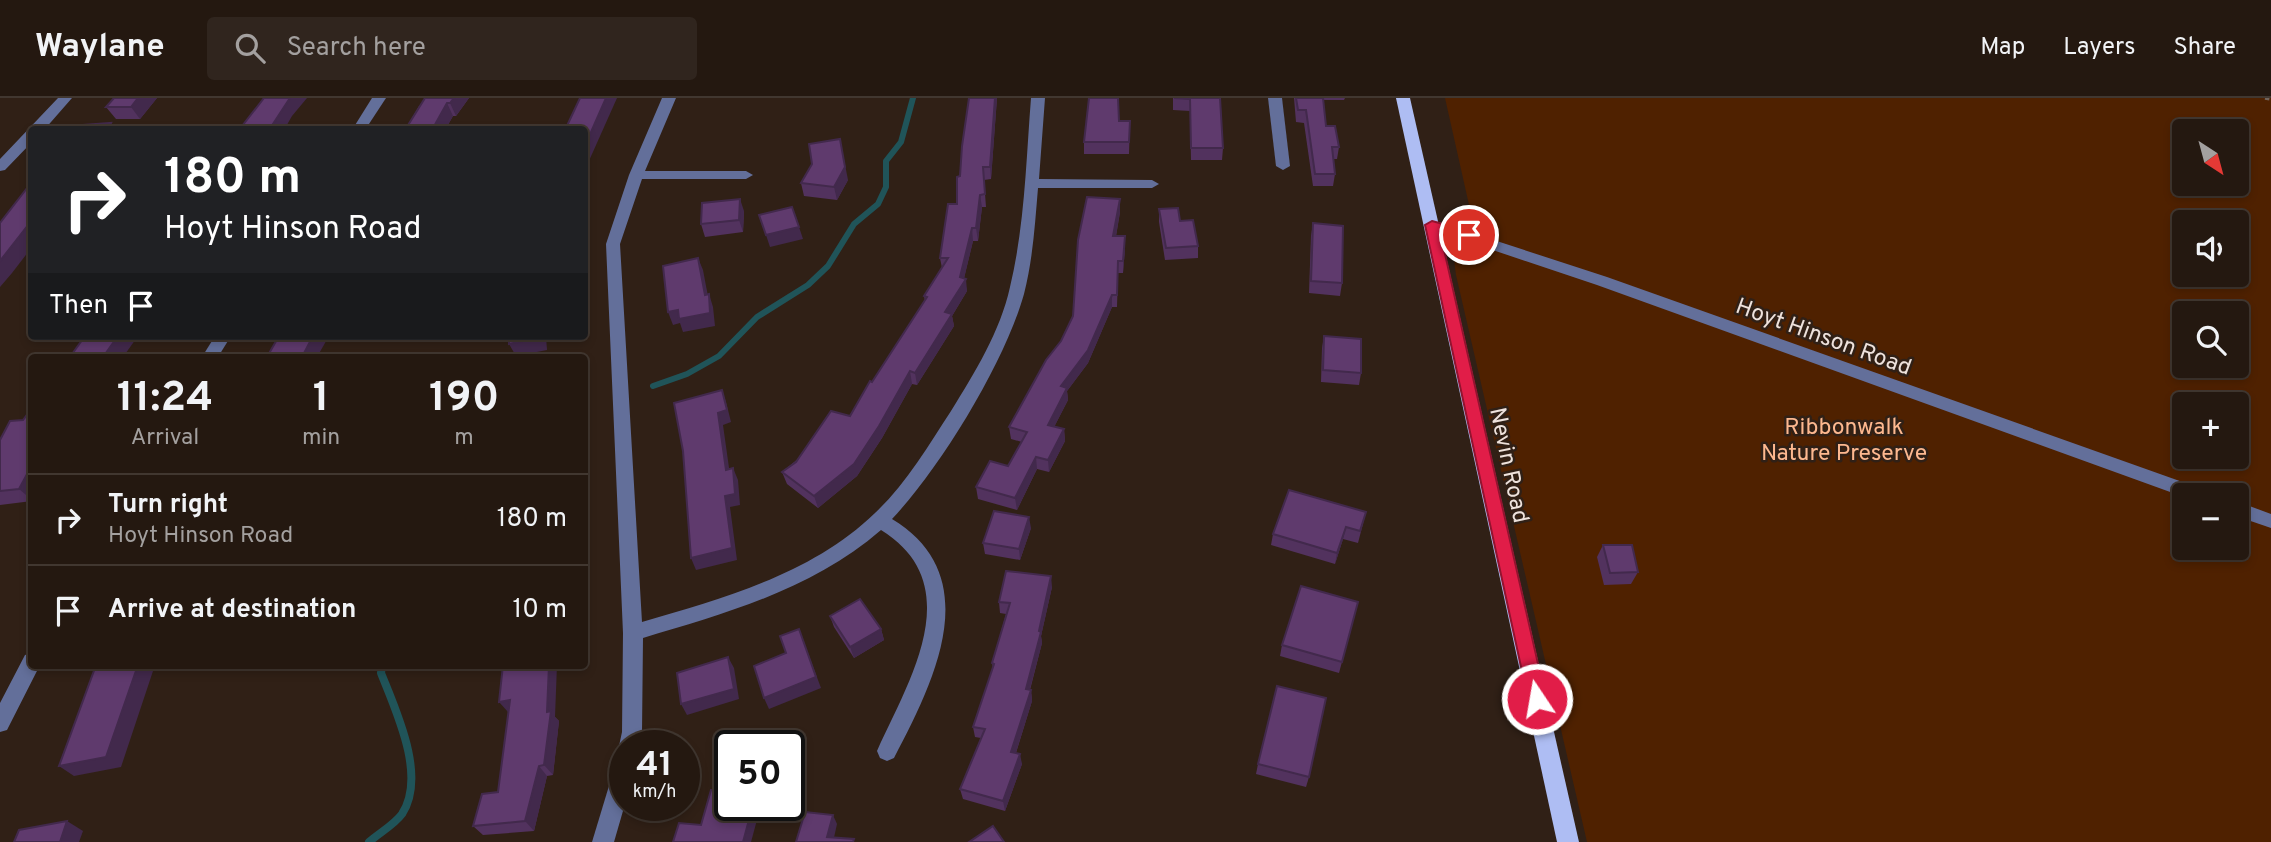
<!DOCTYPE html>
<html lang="en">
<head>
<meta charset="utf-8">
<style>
	:root { --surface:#241810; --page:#30251e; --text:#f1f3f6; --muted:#a3a09f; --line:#413730 }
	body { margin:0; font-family:Overpass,sans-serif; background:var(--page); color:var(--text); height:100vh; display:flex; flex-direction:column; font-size:26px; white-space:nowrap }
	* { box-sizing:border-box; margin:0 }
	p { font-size:23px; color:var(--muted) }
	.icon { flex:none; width:38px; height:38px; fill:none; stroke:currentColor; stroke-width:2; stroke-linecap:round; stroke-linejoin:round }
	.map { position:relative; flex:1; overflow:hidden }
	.side { position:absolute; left:28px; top:256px; width:560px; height:315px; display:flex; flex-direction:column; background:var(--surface); border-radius:7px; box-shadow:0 4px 10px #0003,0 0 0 2px var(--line) }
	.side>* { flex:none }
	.top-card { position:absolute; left:28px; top:28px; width:560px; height:214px; border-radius:7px; box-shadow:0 4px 10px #0003,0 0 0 2px var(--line); background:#202124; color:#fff; overflow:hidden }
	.needle { width:46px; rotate:144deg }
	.controls { position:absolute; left:2172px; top:21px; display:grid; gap:14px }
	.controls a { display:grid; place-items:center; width:77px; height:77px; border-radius:7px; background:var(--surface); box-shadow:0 4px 10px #0003,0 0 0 2px var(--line); font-size:35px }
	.speed { position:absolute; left:609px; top:632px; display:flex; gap:14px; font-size:35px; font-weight:700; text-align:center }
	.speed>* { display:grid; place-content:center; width:91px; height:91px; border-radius:50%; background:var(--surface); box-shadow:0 4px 10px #0003,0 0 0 2px var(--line); line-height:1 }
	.speed small { font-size:18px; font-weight:400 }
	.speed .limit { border:4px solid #111; border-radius:10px; background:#fff; color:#111 }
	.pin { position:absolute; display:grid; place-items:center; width:60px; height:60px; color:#fff; margin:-30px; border:4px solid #fff; border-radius:50%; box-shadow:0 2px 7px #0007 }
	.me { position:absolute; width:77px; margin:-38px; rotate:348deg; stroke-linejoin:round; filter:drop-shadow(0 0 5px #0008) }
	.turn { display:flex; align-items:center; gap:24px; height:147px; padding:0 21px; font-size:32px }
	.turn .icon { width:91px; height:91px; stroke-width:2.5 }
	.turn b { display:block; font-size:49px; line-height:60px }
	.then { display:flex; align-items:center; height:66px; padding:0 21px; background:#0003; gap:14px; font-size:26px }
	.eta { display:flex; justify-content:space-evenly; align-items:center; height:119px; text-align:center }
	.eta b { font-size:42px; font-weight:700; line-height:49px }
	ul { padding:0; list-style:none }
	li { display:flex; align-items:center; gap:21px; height:91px; padding:0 21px; border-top:2px solid var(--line) }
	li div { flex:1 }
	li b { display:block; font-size:26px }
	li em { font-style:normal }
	header { display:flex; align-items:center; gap:42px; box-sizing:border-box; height:98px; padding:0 35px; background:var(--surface); border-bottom:2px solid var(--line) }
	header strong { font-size:33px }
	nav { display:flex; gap:38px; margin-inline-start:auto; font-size:24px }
	.search { width:490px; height:63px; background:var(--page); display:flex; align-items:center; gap:18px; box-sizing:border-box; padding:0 24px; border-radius:7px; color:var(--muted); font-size:26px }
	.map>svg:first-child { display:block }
	.green { fill:#4f2100; fill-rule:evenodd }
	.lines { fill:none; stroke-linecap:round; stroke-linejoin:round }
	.stream-far1 { stroke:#205459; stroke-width:6 }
	.stream { stroke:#205459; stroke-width:8 }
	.path { stroke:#72645b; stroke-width:3.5; stroke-dasharray:4.5 2.5; stroke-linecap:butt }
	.minor { fill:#636f9a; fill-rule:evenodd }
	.major { fill:#aebdf3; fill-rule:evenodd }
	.wall { fill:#52325e }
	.shaded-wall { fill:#42294c }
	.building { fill:#5f3a6d; stroke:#42294c; stroke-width:2 }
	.route { fill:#e11d48; stroke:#92132f; stroke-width:2 }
	.labels { text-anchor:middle; stroke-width:5; stroke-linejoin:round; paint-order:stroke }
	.street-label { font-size:23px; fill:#eee2dc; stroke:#302016 }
	.park-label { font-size:23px; fill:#fdb88f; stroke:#302016 }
</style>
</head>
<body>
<header>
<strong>Waylane</strong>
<div class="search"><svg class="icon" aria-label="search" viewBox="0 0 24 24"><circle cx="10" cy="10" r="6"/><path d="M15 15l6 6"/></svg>Search here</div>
<nav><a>Map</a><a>Layers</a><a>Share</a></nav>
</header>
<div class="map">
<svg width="2271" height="744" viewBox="0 0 2271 744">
	<rect width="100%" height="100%" fill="#302016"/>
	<path class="green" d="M1445,0H2271V744H1587L1456,177L1452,145L1474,129ZM2184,33H2236V86H2184ZM2184,124H2236V177H2184ZM2184,215H2236V268H2184ZM2184,306H2236V359H2184ZM2184,397H2236V450H2184Z"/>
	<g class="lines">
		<polyline class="stream-far1" points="653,288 687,276 719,258 757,219 808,187 828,168 854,126 878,106 886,89 886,63 901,44 913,0"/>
		<path class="stream" d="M369,744C379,735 394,727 402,716C427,678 396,613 381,575L382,567"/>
		<polyline class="path" points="2265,0 2271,1"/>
		<g class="minor">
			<polygon points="58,0 72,0 44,32 32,32 32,44 5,72 0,73 0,61"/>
			<polygon points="372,0 386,0 365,32 352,32"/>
			<path d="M662,0H676L645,73H746L753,77L746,81H642L620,146L642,524C724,500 812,476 875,415C906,386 928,348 951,313C975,274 1000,234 1010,189C1025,126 1026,63 1031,0H1045L1039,81L1152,82L1159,86L1152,90H1038C1035,125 1033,161 1024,196C1005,264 941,369 892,421C988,479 933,585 894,660L887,663L880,660L877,653C908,584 970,487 881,432C813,491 727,515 643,540L642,634L639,648H625V656L619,648L622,634L623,535L606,146L629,77Z"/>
			<polygon points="1268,0 1282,0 1290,68 1283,72 1276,68"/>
			<polygon points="1432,122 1607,179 2205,392 2208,397 2184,399 1597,187 1427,130 1425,127"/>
			<polygon points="215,238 231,238 218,259 202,259"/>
			<polygon points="2236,403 2271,416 2271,430 2236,418"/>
			<polygon points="32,555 32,567 40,567 7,632 0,634 0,605 25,557"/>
			<polygon points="625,658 625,706 614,744 592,744 615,668 618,661"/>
		</g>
		<polygon class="major" points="1396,0 1410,0 1579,744 1557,744"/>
	</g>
	<g class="wall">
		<polygon points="157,0 140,21 116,21 106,9"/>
		<polygon points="469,0 456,18 453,18 445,32 405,32 419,8"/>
		<polygon points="997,0 991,81 984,82 986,109 982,109 978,143 973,143 964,180 967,193 952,218 954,228 917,287 912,286 882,340 857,378 818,410 787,386 782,374 850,318 925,203 924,198 942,170 940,160 957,106 960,78"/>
		<polygon points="1173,0 1220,0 1223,50 1222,62 1191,62 1190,13 1173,12"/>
		<polygon points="1294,0 1345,0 1344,2 1323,2 1326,28 1339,49 1337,61 1333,61 1335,76 1333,88 1313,88 1304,25 1296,24"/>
		<polygon points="1119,23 1130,23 1129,56 1084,56 1084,44"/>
		<polygon points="848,82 837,102 804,98 801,85"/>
		<polygon points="1120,101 1120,114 1116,138 1125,150 1123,175 1118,175 1117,209 1112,209 1088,265 1067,293 1068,302 1054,329 1064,331 1065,343 1049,374 1037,371 1017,412 978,401 976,389 1008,368 1022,344 1011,341 1009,329 1061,243 1073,218"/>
		<polygon points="1159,111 1180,123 1198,148 1198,160 1165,162 1159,124"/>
		<polygon points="744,113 743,134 705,139 701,126"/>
		<polygon points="1313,125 1342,185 1340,198 1309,195 1311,138"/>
		<polygon points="1324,238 1361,275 1359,287 1321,284 1322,250"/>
		<polygon points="32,310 32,403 0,407 0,342 23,322"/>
		<polygon points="1366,414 1358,445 1343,441 1335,466 1271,447 1273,436"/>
		<polygon points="1031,430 1020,462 985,456 983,445"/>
		<polygon points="1603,447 1638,474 1631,486 1604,487 1597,459"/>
		<polygon points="1052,489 1041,538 1042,545 1030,592 1031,592 1032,603 1016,655 1022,666 1005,713 963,701 960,691 981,640 975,639 973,629 993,570 992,565 1006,516 1000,515 999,504"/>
		<polygon points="1358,504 1339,575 1280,558 1282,547"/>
		<polygon points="830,518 881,531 884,542 854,560 834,529"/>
		<polygon points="509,614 555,619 559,623 553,677 547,678 534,733 483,737 473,728 498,694"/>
		<polygon points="1258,666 1309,679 1306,689 1256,676"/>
	</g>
	<g class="shaded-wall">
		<polygon points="138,0 157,0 140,21 131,9"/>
		<polygon points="290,0 307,0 292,18 284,32 269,32"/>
		<polygon points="454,0 469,0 456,18 450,5"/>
		<polygon points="606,0 617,0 584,74 584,50"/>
		<polygon points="995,0 997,0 991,81 990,69"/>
		<polygon points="447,5 453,18 445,32 432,32"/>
		<polygon points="111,25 116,32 107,32"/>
		<polygon points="840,41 848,82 837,102 834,89"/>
		<polygon points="980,97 982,109 978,143 976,130"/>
		<polygon points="740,101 744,113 743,134 739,122"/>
		<polygon points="1120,101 1120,114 1114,150 1113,138"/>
		<polygon points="32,122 32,149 12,175 0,189 0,163"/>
		<polygon points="799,129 803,141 770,149 766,137"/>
		<polygon points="972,130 973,143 963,185 966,181 967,193 952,218 954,228 917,287 915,275 945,214 960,179"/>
		<polygon points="1125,138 1125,150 1123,175 1123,163"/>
		<polygon points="698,160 703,172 710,209 705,197"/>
		<polygon points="709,196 713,209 715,228 683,234 680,225 673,227 668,214"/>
		<polygon points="1112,197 1112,209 1088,265 1067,293 1068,302 1049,339 1048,327 1061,288"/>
		<polygon points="118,238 138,238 123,259 103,259"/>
		<polygon points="313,238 329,238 317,259 302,259"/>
		<polygon points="541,238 546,238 547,252 516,258 509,246"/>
		<polygon points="910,273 912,286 882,340 857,378 818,410 814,398"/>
		<polygon points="722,292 726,304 731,324 723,327 731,384 726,372 718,315"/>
		<polygon points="1064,331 1065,343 1049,374 1048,362"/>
		<polygon points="1036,359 1037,371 1017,412 1015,400"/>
		<polygon points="32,367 32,402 19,391"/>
		<polygon points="733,370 738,382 740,407 730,409 737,462 696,472 691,460 725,398"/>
		<polygon points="1029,419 1031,430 1020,462 1019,451"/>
		<polygon points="1346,429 1343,441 1335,466 1337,455"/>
		<polygon points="1051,478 1052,489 1041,538 1042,545 1027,602 1026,591"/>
		<polygon points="799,531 821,590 769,611 764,600"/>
		<polygon points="881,531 884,542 854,560 850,549"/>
		<polygon points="728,559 734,570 739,601 687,617 681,606"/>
		<polygon points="138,567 145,567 153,573 121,669 74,678 59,668"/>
		<polygon points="549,567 557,567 555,619 559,623 553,677 544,667"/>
		<polygon points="1031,592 1032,603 1013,664 1011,654"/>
		<polygon points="510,602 508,614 499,604"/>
		<polygon points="1020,656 1022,666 1005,713 1003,703"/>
		<polygon points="539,668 547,678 534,733 525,723"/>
		<polygon points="753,707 761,707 751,744 743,744"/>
		<polygon points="833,717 837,726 833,744 827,739"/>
		<polygon points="67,723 83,733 79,744 60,744"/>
	</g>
	<g class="building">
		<polygon points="114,0 138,0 131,9 106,9"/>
		<polygon points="264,0 290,0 269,32 239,32"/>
		<polygon points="425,0 454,0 450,5 447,5 432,32 405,32"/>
		<polygon points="580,0 606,0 584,50 584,32 565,32"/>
		<polygon points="969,0 995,0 990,69 983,69 985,96 980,97 976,130 972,130 960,179 966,181 945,214 952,216 915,275 910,273 879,328 854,366 814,398 782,374 796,364 831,313 850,318 870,283 872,284 927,199 924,198 948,160 940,160 948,106 957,106 957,79 960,78 962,48"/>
		<polygon points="1089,0 1118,0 1119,23 1130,23 1129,44 1084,44"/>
		<polygon points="1174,0 1220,0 1223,50 1191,50 1190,1"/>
		<polygon points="1296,0 1323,0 1326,28 1335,28 1339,49 1332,49 1335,76 1315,76 1306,12 1298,12"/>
		<polygon points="111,25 107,32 79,32 83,27"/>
		<polygon points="840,41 845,69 834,89 801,85 812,66 809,46"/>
		<polygon points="31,85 32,122 0,163 0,125"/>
		<polygon points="1087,99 1120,101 1113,138 1125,138 1123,163 1118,163 1117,197 1112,197 1088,252 1061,288 1067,290 1048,327 1064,331 1048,362 1036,359 1015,400 976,389 990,363 1008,368 1027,334 1009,329 1046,262 1061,243 1073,218 1078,142"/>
		<polygon points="740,101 739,122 701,126 702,105"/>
		<polygon points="792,109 799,129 766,137 759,117"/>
		<polygon points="1178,110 1180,123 1193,122 1198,148 1166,150 1159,111"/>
		<polygon points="1313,125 1343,128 1342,185 1311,183"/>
		<polygon points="698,160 705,197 709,196 710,215 679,221 678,212 668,214 663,168"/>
		<polygon points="85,238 118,238 103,259 70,259"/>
		<polygon points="279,238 313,238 302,259 267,259"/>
		<polygon points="509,238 541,238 541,239 509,246"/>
		<polygon points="1324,238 1361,241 1361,275 1323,272"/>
		<polygon points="722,292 727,312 718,315 726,372 733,370 735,396 725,398 732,450 691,460 683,353 674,305"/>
		<polygon points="32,310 32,367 19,391 0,393 0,342 10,323 23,322"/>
		<polygon points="1289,392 1366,414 1360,433 1346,429 1337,455 1273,436"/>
		<polygon points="994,413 1029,419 1019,451 983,445"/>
		<polygon points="1603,447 1632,447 1638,474 1610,475"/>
		<polygon points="1006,473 1051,478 1039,533 1041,534 1026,591 1031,592 1011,654 1020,656 1003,703 960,691 985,631 973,629 994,566 992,565 1010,505 999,504"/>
		<polygon points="1301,488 1358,504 1342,564 1282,547"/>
		<polygon points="860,501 881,531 850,549 830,518"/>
		<polygon points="799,531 816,579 764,600 754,568 786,555 780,538"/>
		<polygon points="728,559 734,591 681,606 677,575"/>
		<polygon points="113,567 138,567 106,659 59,668 95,570"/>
		<polygon points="503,567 549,567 547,614 551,613 544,667 539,668 525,723 473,728 482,696 498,694 510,602 499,604"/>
		<polygon points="1277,588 1326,600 1309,679 1258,666"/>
		<polygon points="711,692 730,693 730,707 753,707 743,744 673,744 679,725 701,727"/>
		<polygon points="805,714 833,717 827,739 854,741 853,744 796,744"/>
		<polygon points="67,723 60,744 14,744 19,732"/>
		<polygon points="993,728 1004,744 969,744"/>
	</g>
	<polygon class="route" points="1432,123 1473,134 1475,137 1469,142 1440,134 1546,601 1543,607 1537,610 1530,607 1528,601 1425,127"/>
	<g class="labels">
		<g class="street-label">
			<text transform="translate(1824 238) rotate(20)" y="8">Hoyt Hinson Road</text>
			<text transform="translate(1510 367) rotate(78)" y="8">Nevin Road</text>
		</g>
		<g class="park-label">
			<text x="1844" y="336">Ribbonwalk<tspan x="1844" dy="26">Nature Preserve</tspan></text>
		</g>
	</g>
</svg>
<div class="controls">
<a><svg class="needle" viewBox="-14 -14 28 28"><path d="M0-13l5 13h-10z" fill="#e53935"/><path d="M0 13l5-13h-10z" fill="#a3a09f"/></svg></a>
<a><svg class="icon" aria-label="sound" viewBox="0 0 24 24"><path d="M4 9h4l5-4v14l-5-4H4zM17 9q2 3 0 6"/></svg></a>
<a><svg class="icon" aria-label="search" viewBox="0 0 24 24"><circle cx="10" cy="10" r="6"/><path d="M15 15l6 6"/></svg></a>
<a>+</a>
<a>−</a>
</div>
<div class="speed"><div>41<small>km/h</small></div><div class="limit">50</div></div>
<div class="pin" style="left:1469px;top:137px;background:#d93025"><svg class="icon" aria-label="arrive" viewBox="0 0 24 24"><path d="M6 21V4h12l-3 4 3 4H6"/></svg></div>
<svg class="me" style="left:1537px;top:601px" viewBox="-20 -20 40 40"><circle r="17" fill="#e11d48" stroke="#fff" stroke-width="3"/><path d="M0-11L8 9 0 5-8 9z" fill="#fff"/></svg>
<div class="top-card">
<div class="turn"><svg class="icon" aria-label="right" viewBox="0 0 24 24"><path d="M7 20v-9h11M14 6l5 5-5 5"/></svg><div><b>180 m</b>Hoyt Hinson Road</div></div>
<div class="then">Then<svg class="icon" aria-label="arrive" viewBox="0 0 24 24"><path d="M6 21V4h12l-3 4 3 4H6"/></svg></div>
</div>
<section class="side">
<div class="eta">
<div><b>11:24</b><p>Arrival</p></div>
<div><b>1</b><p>min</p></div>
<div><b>190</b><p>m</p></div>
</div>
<ul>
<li><svg class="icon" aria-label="right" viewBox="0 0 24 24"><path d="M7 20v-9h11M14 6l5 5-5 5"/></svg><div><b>Turn right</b><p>Hoyt Hinson Road</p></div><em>180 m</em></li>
<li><svg class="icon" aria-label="arrive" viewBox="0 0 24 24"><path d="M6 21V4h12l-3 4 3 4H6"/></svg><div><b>Arrive at destination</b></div><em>10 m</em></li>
</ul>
</section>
</div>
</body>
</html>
